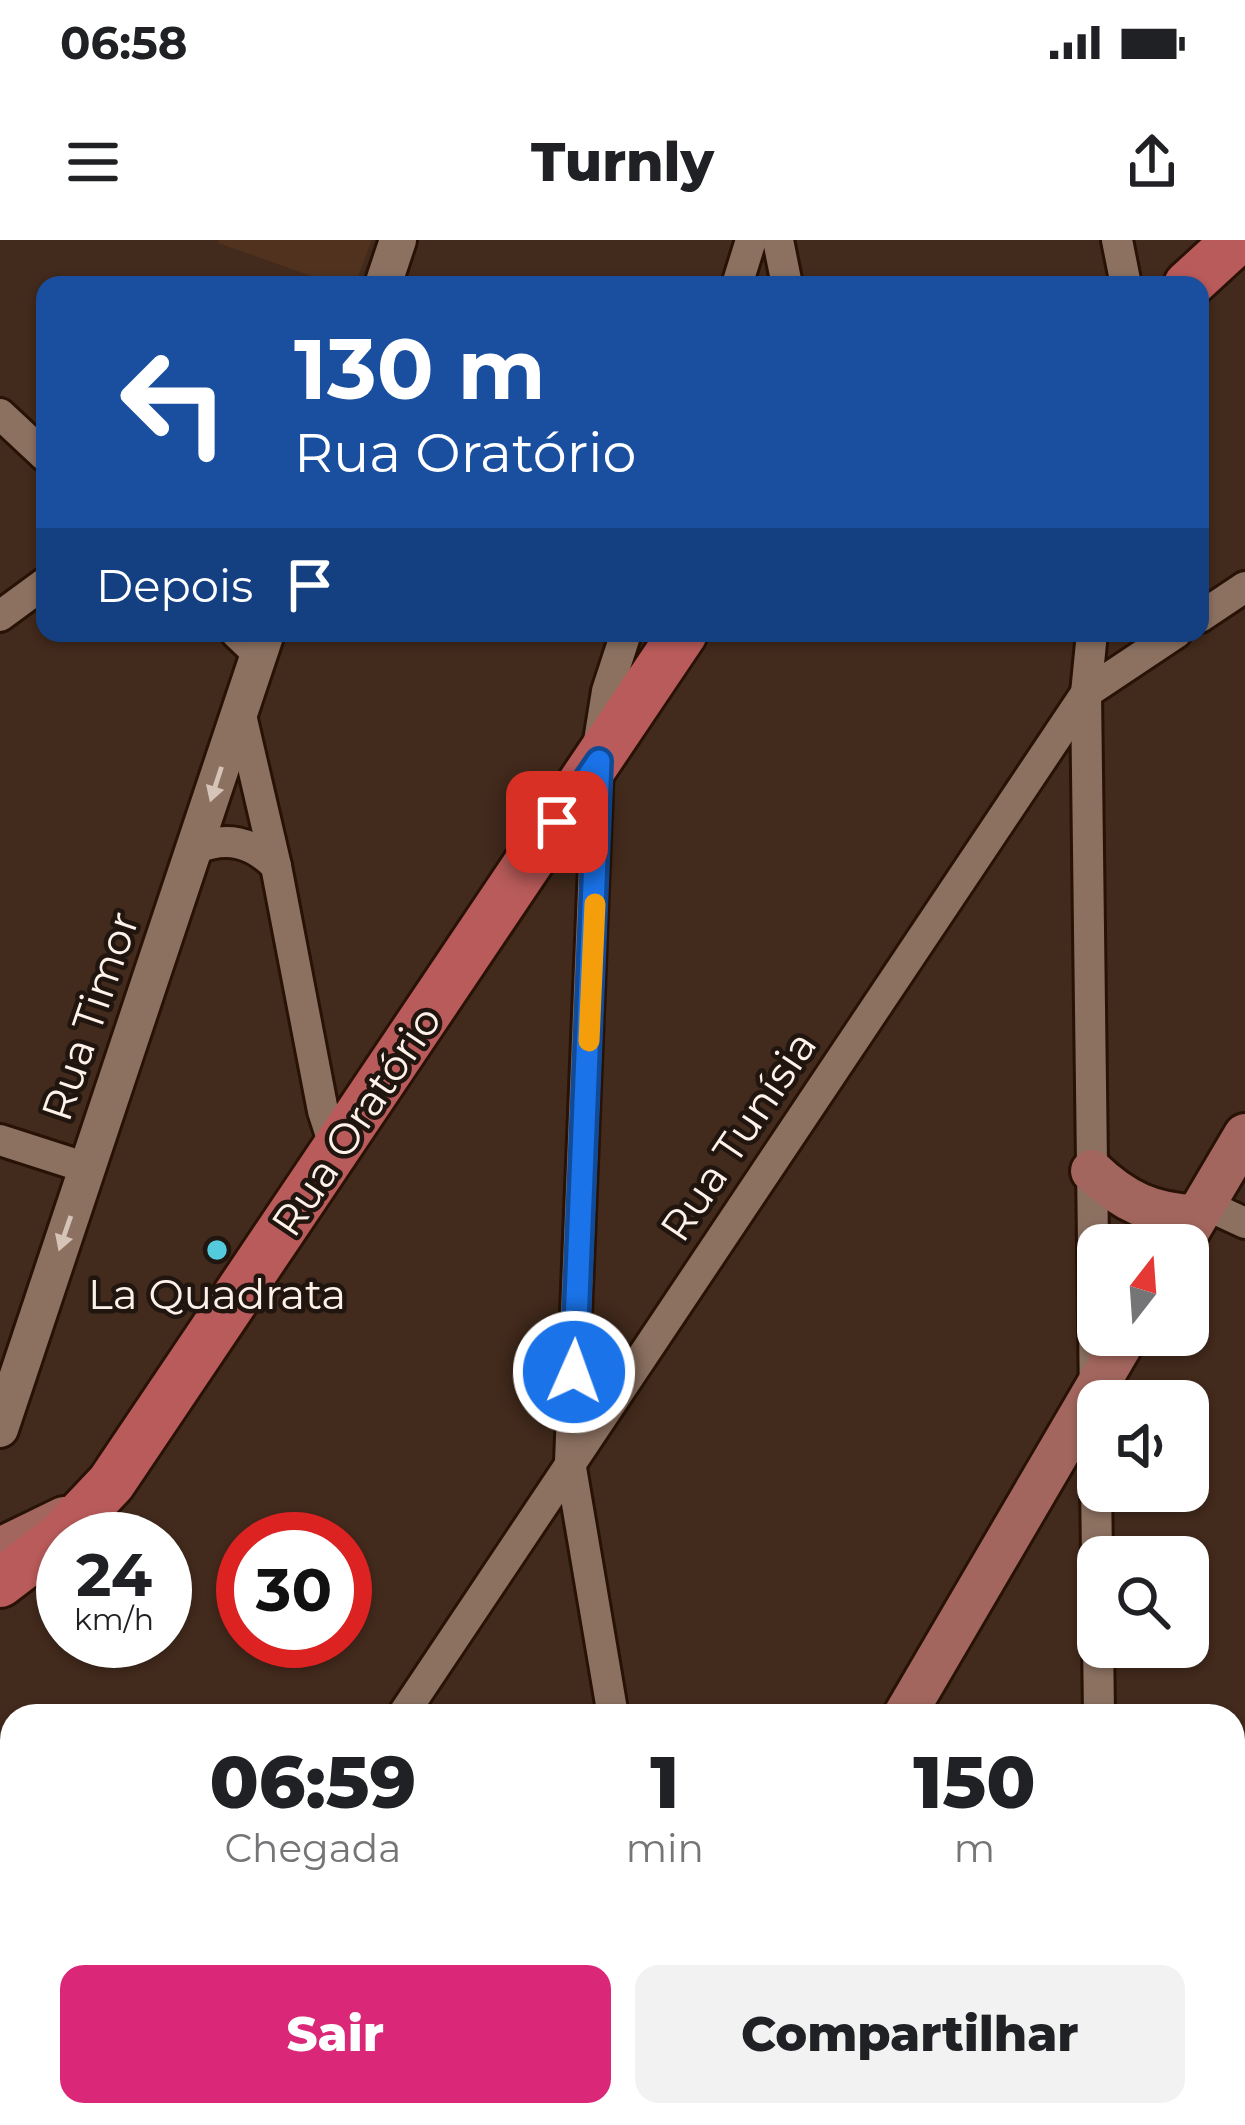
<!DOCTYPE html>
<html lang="pt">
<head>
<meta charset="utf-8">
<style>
	:root { --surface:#fff; --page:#f2f2f2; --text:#202124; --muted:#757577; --accent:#db2777 }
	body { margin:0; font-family:Montserrat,sans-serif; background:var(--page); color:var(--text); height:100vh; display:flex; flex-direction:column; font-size:45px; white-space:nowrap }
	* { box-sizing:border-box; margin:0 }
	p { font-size:39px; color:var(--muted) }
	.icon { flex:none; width:66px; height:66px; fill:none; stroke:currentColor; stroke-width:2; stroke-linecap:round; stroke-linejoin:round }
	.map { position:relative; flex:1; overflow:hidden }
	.drawer { position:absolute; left:0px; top:1464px; width:1245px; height:423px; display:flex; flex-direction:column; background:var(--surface); border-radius:36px 36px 0 0; box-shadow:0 3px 9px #0004 }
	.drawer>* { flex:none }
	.guide { position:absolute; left:36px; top:36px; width:1173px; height:366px; border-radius:24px; box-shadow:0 3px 9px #0004; background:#1a4fa0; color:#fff; overflow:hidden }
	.needle { width:78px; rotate:17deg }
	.controls { position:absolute; left:1077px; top:984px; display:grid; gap:24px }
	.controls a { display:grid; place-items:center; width:132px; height:132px; border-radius:24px; background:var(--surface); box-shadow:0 3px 9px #0004; font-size:60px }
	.speed { position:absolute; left:36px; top:1272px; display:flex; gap:24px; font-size:60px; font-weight:700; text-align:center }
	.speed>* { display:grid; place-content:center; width:156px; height:156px; border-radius:50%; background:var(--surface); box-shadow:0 3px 9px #0004; line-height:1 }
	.speed small { font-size:30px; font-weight:400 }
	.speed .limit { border:18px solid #d22; background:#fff; color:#111 }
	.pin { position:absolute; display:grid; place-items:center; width:102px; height:102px; color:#fff; margin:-51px; border-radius:24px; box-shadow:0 6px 18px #0006 }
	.me { position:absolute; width:132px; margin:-66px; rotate:2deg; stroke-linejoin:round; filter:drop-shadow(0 0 9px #0008) }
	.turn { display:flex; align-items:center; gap:42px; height:252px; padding:0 60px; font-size:54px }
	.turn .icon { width:156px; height:156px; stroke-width:2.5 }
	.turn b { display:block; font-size:84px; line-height:102px }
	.then { display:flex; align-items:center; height:114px; padding:0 60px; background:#0003; gap:24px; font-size:45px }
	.eta { display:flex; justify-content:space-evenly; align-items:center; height:204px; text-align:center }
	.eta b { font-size:72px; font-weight:800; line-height:84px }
	.action { display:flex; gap:24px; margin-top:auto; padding:24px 60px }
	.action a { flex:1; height:138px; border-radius:24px; background:var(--accent); color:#fff; font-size:48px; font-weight:800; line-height:138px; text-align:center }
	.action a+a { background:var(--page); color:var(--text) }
	.status { display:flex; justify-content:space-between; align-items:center; height:84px; padding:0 60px; background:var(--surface); direction:ltr }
	.status svg { height:33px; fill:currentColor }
	header { display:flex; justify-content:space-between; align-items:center; height:156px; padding:0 60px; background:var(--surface); font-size:54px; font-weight:800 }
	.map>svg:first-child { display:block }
	.built { fill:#50321f }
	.green { fill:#575d2b }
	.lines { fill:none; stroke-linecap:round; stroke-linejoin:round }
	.minor-casing { stroke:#271205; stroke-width:36 }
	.tertiary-casing { stroke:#271205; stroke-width:42 }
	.secondary-casing { stroke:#271205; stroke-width:48 }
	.primary-casing { stroke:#271205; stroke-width:54 }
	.minor { stroke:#8c7161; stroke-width:30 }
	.tertiary { stroke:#8c7161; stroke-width:36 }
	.secondary { stroke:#a2665e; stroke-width:42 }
	.primary { stroke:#b95b5a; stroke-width:48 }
	.oneway { fill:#d6c4b9 }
	.route-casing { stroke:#114b97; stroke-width:30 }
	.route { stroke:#1a73e8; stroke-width:21 }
	.slow { stroke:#f59e0b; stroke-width:21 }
	.poi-dot { fill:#54cadd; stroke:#20160f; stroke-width:4.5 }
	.labels { text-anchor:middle; stroke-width:9; stroke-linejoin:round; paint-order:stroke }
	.street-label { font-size:42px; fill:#fef1e9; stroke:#20160f }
	.poi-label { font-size:42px; fill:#fef1e9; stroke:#20160f }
</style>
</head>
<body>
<div class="status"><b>06:58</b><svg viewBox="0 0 49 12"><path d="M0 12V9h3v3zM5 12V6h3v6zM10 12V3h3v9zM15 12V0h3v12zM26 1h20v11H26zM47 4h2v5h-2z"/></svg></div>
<header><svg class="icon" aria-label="menu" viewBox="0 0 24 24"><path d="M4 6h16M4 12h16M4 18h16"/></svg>Turnly<svg class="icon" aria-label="share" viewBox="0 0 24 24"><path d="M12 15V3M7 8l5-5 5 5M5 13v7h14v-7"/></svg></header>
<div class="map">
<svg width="1245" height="1885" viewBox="0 0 1245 1885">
	<rect width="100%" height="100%" fill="#422a1c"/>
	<polygon class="built" points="219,0 372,0 355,45 337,45 218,3"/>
	<polygon class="green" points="38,1875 218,1875 220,1885 33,1885"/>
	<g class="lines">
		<g class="minor-casing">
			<g id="minor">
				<polyline points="778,0 787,45"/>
				<polyline points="1117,0 1126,45"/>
				<polyline points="737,45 751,0"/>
				<polyline points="0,174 45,216"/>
				<polyline points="0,376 45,343"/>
				<polyline points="1200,377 1245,347"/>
				<polyline points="236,393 259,415"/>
				<polyline points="1092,393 1086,453 1099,1476"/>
				<polyline points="240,471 276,626 323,871 336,911"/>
				<path d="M194,609C227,596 251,601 276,626"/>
				<polyline points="0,900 87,928"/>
				<polyline points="1204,964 1245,983"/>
				<polyline points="402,1476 1086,453 1176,393"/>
				<polyline points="613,1476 570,1222 599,501 607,451 626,393"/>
				<polyline points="0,1745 12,1771"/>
				<polyline points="1233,1864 1245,1863"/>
				<polyline points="236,1875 238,1885"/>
				<polyline points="1107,1875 1107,1885"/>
				<polyline points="10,1885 16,1875"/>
			</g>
		</g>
		<g class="tertiary-casing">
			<g id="tertiary">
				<polyline points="383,45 398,0"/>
				<polyline points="0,1189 266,393"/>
			</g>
		</g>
		<g class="secondary-casing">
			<g id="secondary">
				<path d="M1092,931C1123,961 1153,975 1196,976"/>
				<polyline points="1180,1005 1245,895"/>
				<polyline points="0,1309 64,1278"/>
				<polyline points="904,1476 1127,1095"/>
				<polyline points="664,1885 670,1875"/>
			</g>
		</g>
		<g class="primary-casing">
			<g id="primary">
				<polyline points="1188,45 1237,0"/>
				<polyline points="0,1343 59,1298 111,1243 683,393"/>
			</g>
		</g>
		<use href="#minor" class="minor"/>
		<use href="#tertiary" class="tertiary"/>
		<use href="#secondary" class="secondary"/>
		<use href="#primary" class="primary"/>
	</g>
	<defs><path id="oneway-solid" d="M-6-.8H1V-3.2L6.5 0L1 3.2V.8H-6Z" transform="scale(3)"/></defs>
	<g class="oneway">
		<use href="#oneway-solid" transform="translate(216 544) rotate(108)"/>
		<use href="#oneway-solid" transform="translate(65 993) rotate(109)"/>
	</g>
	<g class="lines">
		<g class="route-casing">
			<polyline id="route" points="557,582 599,521 574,1132"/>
		</g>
		<use href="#route" class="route"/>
		<polyline class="slow" points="589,801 595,664"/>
	</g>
	<circle class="poi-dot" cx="217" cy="1010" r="12"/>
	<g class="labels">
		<g class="street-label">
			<text transform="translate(90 776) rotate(-71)" y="15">Rua Timor</text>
			<text transform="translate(356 881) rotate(-56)" y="15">Rua Oratório</text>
			<text transform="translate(738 896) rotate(-56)" y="15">Rua Tunísia</text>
		</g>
		<g class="poi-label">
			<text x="217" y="1069">La Quadrata</text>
		</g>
	</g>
</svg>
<div class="controls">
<a><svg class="needle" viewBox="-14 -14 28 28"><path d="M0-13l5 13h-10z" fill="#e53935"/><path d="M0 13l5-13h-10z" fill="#757577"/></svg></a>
<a><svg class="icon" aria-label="sound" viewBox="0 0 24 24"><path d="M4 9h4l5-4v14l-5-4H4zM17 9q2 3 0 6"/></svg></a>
<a><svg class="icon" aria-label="search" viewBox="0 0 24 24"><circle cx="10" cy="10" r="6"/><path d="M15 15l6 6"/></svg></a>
</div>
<div class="speed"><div>24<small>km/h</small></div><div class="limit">30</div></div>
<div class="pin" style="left:557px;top:582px;background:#d93025"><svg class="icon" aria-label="arrive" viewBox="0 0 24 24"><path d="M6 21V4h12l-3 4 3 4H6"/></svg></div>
<svg class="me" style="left:574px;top:1132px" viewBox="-20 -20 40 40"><circle r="17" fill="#1a73e8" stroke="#fff" stroke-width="3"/><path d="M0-11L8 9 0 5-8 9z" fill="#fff"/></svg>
<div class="guide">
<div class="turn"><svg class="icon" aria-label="left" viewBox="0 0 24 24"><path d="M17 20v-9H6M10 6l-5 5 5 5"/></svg><div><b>130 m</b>Rua Oratório</div></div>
<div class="then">Depois<svg class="icon" aria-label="arrive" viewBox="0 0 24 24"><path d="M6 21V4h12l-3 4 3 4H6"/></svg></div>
</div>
<section class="drawer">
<div class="eta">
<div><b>06:59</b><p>Chegada</p></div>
<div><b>1</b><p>min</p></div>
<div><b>150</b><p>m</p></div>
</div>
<div class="action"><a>Sair</a><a>Compartilhar</a></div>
</section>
</div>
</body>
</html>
